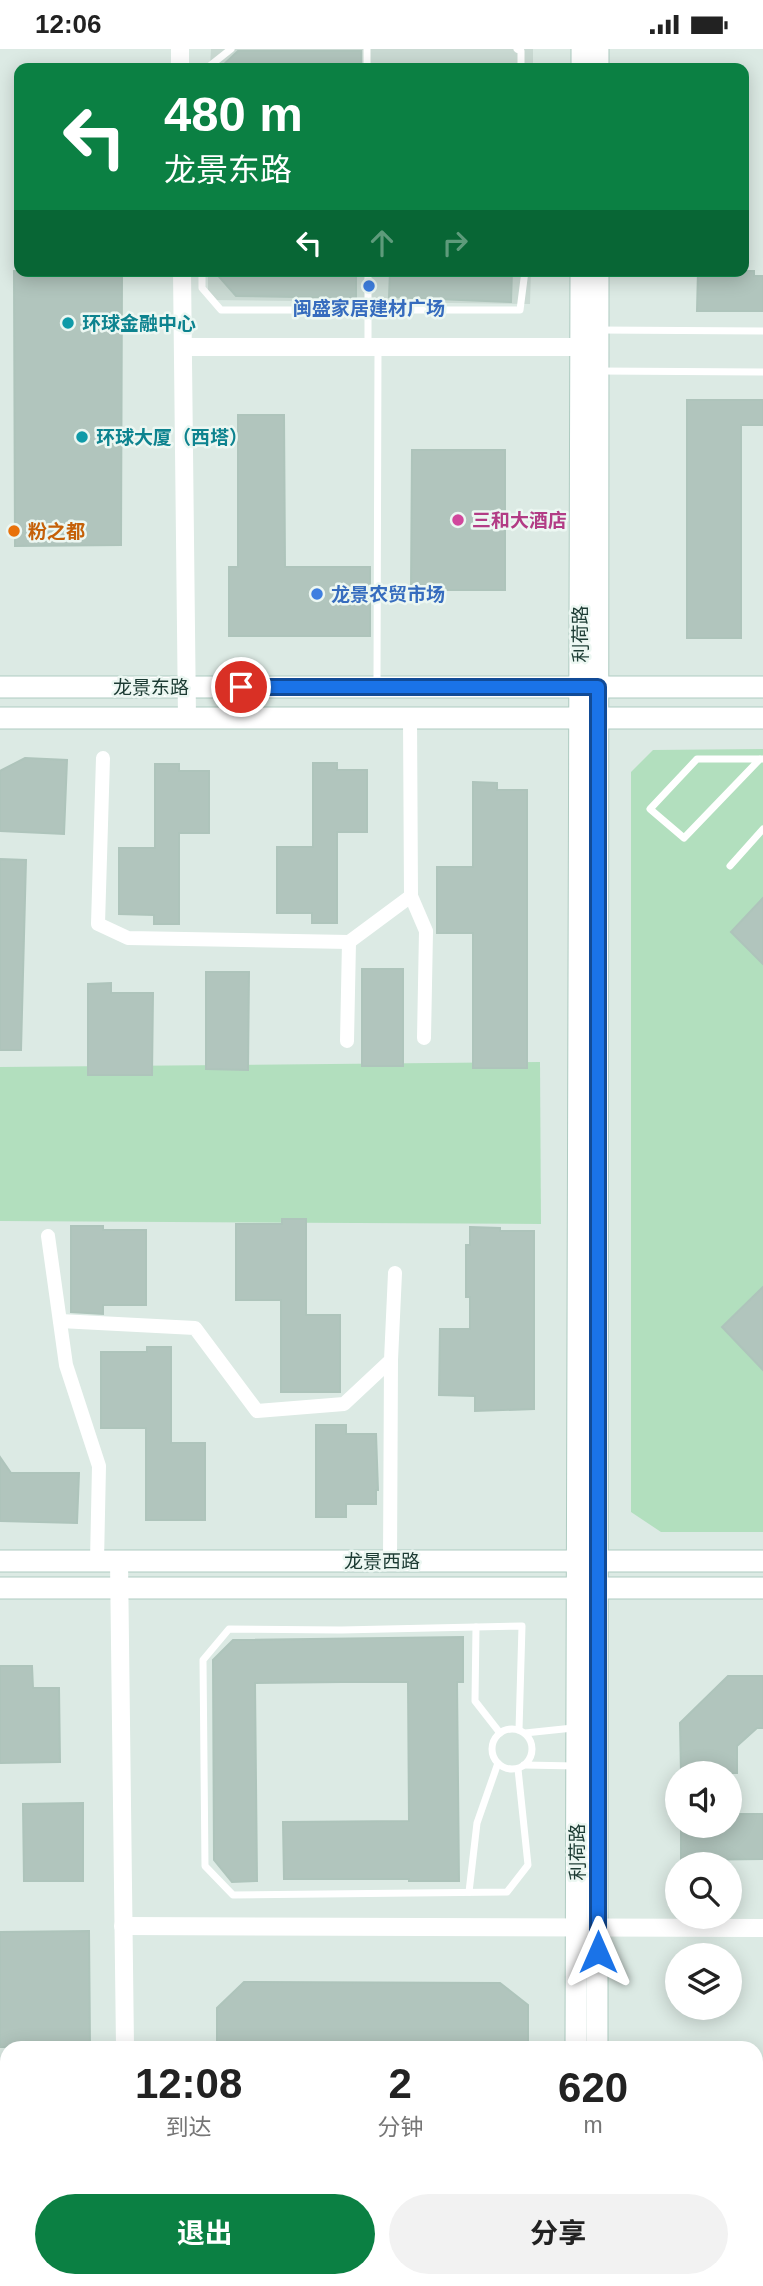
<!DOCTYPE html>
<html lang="zh">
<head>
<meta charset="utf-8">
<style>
	:root { --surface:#fff; --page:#f2f2f2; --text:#222; --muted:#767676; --accent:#0b8043 }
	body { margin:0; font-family:Arial,"Noto Sans SC",sans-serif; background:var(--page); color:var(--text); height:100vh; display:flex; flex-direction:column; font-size:26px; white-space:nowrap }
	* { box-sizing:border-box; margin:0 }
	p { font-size:23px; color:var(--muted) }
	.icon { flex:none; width:38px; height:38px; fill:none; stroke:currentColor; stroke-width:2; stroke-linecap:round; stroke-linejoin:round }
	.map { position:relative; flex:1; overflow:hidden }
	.side { position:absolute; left:0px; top:1992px; width:763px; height:247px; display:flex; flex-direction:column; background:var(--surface); border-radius:21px 21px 0 0; box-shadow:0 4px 18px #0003 }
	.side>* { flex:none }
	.top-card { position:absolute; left:14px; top:14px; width:735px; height:214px; border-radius:14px; box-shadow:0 4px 18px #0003; background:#0b8043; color:#fff; overflow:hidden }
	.fabs { position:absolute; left:665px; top:1712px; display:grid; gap:14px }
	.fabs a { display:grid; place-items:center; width:77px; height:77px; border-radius:50%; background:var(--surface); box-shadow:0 4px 18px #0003; font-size:35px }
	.pin { position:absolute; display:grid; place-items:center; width:60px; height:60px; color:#fff; margin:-30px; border:4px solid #fff; border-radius:50%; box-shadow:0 2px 7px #0007 }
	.me { position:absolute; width:77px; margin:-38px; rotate:0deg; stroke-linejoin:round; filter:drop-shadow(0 0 5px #0008) }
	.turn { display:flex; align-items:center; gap:24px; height:147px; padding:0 35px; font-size:32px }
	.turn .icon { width:91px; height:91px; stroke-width:2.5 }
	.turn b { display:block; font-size:49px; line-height:60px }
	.lanes { display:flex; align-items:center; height:66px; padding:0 35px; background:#0003; justify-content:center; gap:35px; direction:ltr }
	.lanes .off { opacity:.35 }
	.eta { display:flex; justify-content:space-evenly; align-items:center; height:119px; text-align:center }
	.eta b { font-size:42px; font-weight:700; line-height:49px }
	.button { display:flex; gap:14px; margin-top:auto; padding:14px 35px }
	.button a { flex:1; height:80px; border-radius:42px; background:var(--accent); color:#fff; font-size:28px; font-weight:700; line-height:80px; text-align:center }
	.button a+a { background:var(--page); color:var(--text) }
	.status { display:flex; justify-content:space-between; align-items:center; height:49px; padding:0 35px; background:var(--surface); direction:ltr }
	.status svg { height:19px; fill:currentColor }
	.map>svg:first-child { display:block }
	.built { fill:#cadad3 }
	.green { fill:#b2dfbe }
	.building { fill:#b1c5bd; stroke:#aec4bb; stroke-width:2 }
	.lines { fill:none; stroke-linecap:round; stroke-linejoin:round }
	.secondary-casing { stroke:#aecbc1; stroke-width:23 }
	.service { stroke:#fff; stroke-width:7 }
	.minor { stroke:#fff; stroke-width:14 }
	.tertiary { stroke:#fff; stroke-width:18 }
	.secondary { stroke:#fff; stroke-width:21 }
	.route-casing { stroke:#114b97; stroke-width:18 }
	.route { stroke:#1a73e8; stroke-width:12 }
	.shop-dot { fill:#3f7fe0; stroke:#ecf7f2; stroke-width:2.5 }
	.culture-dot { fill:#0f9aa8; stroke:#ecf7f2; stroke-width:2.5 }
	.hotel-dot { fill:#d1479c; stroke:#ecf7f2; stroke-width:2.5 }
	.food-dot { fill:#e8710a; stroke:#ecf7f2; stroke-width:2.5 }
	.labels { text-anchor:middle; stroke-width:5; stroke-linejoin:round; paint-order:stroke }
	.shop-label { font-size:19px; font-weight:bold; fill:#366cbe; stroke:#ecf7f2 }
	.culture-label { font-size:19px; font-weight:bold; fill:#0d838f; stroke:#ecf7f2; text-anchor:start }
	.hotel-label { font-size:19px; font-weight:bold; fill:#b23c85; stroke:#ecf7f2; text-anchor:start }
	.food-label { font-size:19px; font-weight:bold; fill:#c56008; stroke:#ecf7f2; text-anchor:start }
	.street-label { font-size:19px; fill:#1c3b33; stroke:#ecf7f2 }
</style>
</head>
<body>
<div class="status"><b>12:06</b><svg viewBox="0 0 49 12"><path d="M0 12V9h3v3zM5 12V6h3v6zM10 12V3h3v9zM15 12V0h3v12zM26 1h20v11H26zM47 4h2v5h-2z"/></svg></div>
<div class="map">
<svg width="763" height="2237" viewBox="0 0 763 2237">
	<rect width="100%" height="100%" fill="#dceae4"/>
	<g class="built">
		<polygon points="211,0 533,0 533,19 210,19"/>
		<polygon points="208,222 531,222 530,255 208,251"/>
	</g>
	<g class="green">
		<polygon points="763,700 763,1483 661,1483 631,1463 631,723 653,701"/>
		<polygon points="540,1013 541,1175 0,1172 0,1018"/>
	</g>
	<g class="building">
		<polygon points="238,2 361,2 361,19 220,19"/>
		<polygon points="14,222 122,222 121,496 15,497"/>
		<polygon points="214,222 356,222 356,249 236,247"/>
		<polygon points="390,222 512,222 511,253 389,248"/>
		<polygon points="698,222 754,222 754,227 763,227 763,262 697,262"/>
		<polygon points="687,351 763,351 763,376 741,376 741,589 687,589"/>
		<polygon points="238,366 284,366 285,518 370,518 370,587 229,587 229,518 238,518"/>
		<polygon points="412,401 505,401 505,541 411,541"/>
		<polygon points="25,709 67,711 64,785 0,782 0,722"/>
		<polygon points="313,714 337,714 337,721 367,721 367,783 337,783 337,874 312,874 312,864 277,864 277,798 313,798"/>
		<polygon points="155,715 179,715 179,722 209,722 209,784 179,784 179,875 154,875 154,866 119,865 119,799 155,799"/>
		<polygon points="473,733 497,734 497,741 527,741 527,1019 473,1019 473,884 437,884 437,818 473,818"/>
		<polygon points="0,810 26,811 21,1001 0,1001"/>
		<polygon points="763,849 763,915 731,883"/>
		<rect x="362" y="920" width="41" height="97"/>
		<polygon points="206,923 249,923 248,1021 206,1020"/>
		<polygon points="111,934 111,944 153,944 152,1026 88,1026 88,935"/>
		<polygon points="282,1170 306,1170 306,1266 340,1266 340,1343 281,1343 281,1251 236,1251 236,1175 282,1175"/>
		<polygon points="71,1177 103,1177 103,1181 146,1181 146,1256 103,1256 103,1265 71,1263"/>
		<polygon points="470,1178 500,1179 500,1182 534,1182 534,1360 475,1362 475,1347 439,1346 440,1280 470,1280 470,1248 466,1248 466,1196 470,1196"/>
		<polygon points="763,1238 763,1321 722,1278"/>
		<polygon points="147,1298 171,1298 171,1394 205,1394 205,1471 146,1471 146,1379 101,1379 101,1303 147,1303"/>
		<polygon points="316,1376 346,1376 346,1385 376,1385 378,1441 376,1441 376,1455 346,1455 346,1468 316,1468"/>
		<polygon points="0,1408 11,1424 79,1424 77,1474 0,1472"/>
		<polygon points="463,1588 463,1633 457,1633 459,1832 409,1832 409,1830 284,1830 283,1773 409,1772 408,1633 342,1633 255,1634 257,1832 232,1833 214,1811 213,1611 233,1591"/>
		<polygon points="0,1617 32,1617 33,1639 59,1639 60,1713 0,1714"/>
		<polygon points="728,1627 763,1627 763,1679 757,1679 737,1697 737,1724 681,1724 680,1674"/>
		<polygon points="83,1754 83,1832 24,1832 23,1755"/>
		<polygon points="730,1765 763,1765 763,1810 681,1811 681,1776 730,1776"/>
		<polygon points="89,1882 90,1998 0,1998 0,1883"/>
		<polygon points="244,1933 500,1934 528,1956 528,1998 217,1998 217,1959"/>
	</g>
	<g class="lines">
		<g class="secondary-casing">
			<g id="secondary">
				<polyline points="598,0 598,19"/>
				<polyline points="582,19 582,0"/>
				<polyline points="0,638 763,638"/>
				<polyline points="0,669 763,669"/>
				<polyline points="0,1512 763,1512"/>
				<polyline points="0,1539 763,1539"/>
				<polyline points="576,1998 581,222"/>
				<polyline points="597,1998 598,222"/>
				<polyline points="576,2237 576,2231"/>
				<polyline points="597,2237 597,2231"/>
			</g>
		</g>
		<g class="service">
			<polyline points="367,0 367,19"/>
			<polyline points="517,0 521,2 521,19"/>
			<polyline points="207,19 231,0"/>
			<polyline points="202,222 202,239 221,261 520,261 525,222"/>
			<polyline points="368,222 368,297"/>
			<polyline points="599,281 763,282"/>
			<polyline points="599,322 763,323"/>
			<polyline points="377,634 378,299"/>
			<polyline points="760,710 684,789 650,760 697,710 763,710"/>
			<polyline points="730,817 763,780"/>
			<polyline points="476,1578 475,1652 500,1684"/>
			<circle cx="512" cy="1700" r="20"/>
			<polyline points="525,1684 573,1679"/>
			<polyline points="524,1716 576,1717"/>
			<polyline points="518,1720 528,1816 507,1843 233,1846 205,1817 203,1611 229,1580 341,1581 522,1577 519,1681"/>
			<polyline points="469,1843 477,1774 498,1714"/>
		</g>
		<g class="minor">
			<polyline points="103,709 98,875 128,889 349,893 411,847 410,669"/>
			<polyline points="411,847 426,882 424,989"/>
			<polyline points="347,992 349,893"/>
			<polyline points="48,1187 66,1316 99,1417 97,1512"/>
			<polyline points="60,1272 195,1279 257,1362 344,1355 391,1311 395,1224"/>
			<polyline points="390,1512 391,1311"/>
		</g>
		<g class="tertiary">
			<polyline points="180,0 180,19"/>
			<polyline points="182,222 187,669"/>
			<polyline points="183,298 581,298"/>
			<polyline points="119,1512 125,1998"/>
			<polyline points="123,1877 763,1879"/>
			<polyline points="127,2231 127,2237"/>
		</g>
		<use href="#secondary" class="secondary"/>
	</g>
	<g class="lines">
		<g class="route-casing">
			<polyline id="route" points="241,638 598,638 598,1903"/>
		</g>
		<use href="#route" class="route"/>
	</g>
	<g class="shop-dot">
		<circle cx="369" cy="237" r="7"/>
		<circle cx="317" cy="545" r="7"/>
	</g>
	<g class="culture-dot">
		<circle cx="68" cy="274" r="7"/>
		<circle cx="82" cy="388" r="7"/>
	</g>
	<circle class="hotel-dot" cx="458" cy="471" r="7"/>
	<circle class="food-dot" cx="14" cy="482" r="7"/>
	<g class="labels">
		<g class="shop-label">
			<text x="369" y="266">闽盛家居建材广场</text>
			<text x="331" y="552" text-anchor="start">龙景农贸市场</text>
		</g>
		<g class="culture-label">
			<text x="82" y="281">环球金融中心</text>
			<text x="96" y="395">环球大厦（西塔）</text>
		</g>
		<g class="hotel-label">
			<text x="472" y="478">三和大酒店</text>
		</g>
		<g class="food-label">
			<text x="28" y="489">粉之都</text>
		</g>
		<g class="street-label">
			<text transform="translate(580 585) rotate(-90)" y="7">利荷路</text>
			<text x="151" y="645">龙景东路</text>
			<text x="382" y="1519">龙景西路</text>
			<text transform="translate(577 1803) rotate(-90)" y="7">利荷路</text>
		</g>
	</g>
</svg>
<div class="fabs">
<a><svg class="icon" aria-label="sound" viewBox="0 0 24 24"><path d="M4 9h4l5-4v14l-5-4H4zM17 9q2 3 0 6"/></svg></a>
<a><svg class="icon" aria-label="search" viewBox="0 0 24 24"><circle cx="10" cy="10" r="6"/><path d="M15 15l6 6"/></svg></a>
<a><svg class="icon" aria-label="layers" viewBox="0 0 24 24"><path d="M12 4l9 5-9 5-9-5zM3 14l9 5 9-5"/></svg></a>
</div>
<div class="pin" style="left:241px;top:638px;background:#d93025"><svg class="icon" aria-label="arrive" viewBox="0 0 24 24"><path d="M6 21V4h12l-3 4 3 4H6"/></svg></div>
<svg class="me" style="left:598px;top:1903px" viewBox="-20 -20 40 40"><path d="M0-17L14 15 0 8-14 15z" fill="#1a73e8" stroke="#fff" stroke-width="4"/></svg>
<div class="top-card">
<div class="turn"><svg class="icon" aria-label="left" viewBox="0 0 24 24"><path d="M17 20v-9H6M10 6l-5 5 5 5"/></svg><div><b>480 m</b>龙景东路</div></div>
<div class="lanes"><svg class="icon" aria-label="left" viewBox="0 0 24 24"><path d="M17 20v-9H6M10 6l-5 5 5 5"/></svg><svg class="icon off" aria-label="ahead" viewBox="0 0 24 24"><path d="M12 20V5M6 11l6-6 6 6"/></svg><svg class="icon off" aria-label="right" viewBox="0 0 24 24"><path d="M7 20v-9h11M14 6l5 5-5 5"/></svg></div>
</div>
<section class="side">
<div class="eta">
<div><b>12:08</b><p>到达</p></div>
<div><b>2</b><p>分钟</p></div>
<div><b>620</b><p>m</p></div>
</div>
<div class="button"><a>退出</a><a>分享</a></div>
</section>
</div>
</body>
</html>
